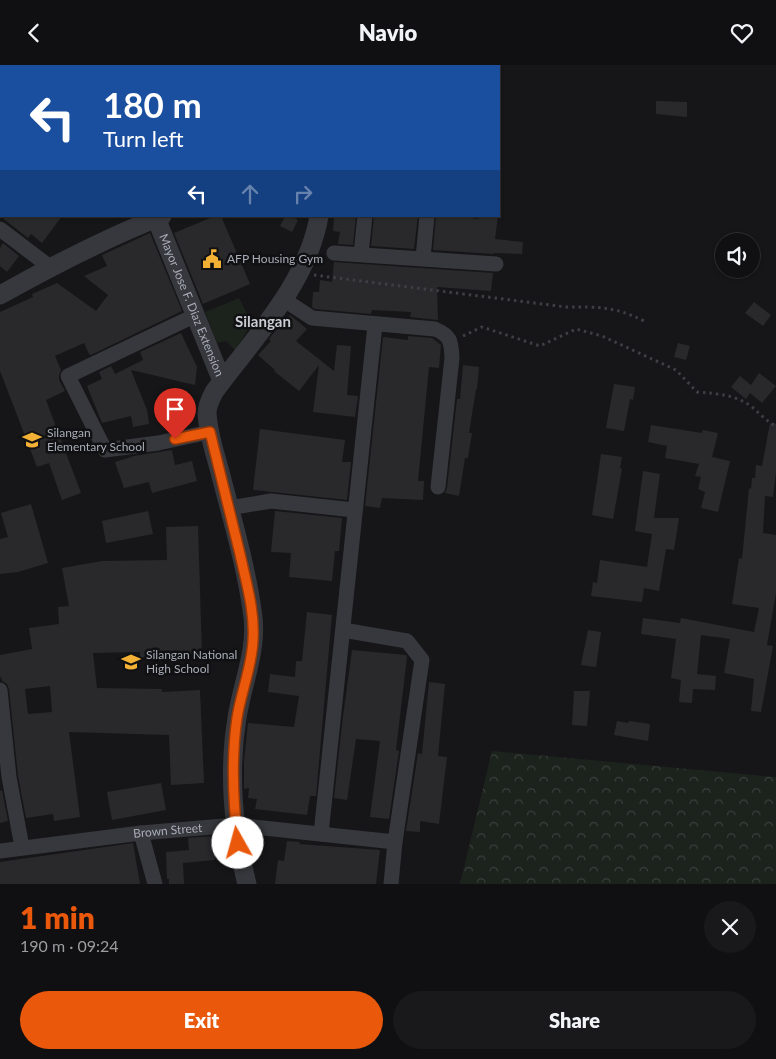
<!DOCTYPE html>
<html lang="en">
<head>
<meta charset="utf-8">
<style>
	:root { --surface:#101012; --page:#19191b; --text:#f1f3f6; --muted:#9c9d9f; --line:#303032; --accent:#ea580c }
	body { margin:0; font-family:Lato,sans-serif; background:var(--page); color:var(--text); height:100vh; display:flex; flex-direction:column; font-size:19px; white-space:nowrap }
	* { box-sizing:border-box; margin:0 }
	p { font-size:16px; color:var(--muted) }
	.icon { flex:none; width:28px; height:28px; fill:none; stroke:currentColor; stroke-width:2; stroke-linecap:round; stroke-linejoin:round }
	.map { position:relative; height:819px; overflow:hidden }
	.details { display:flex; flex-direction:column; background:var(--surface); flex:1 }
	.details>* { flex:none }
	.banner { position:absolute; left:0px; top:0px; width:500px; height:152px; box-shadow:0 1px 4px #0004,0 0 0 1px var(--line); background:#1a4fa0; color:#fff; overflow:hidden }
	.buttons { position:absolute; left:715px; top:168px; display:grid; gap:10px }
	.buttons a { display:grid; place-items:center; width:45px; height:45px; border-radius:50%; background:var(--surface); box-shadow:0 1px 4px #0004,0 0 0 1px var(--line); font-size:25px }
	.pin { position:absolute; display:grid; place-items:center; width:42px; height:42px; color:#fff; margin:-51px -21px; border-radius:50% 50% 50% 0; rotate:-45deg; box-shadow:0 0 5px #0007 }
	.pin .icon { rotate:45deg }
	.me { position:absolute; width:55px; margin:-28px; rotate:353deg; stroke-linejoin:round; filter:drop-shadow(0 0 4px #0008) }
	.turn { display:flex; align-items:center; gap:18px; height:105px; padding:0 20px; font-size:22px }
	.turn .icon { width:65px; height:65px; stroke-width:2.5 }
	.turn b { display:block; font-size:35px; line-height:42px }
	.lanes { display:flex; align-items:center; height:48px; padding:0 20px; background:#0003; justify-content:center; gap:25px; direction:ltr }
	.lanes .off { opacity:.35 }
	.round { display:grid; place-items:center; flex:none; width:52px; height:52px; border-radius:26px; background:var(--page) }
	.summary { display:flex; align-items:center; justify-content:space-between; height:85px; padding:0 20px }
	h1 { font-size:30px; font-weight:800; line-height:38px; color:var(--accent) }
	.action { display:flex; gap:10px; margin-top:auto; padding:10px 20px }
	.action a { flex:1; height:58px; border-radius:30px; background:var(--accent); color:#fff; font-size:20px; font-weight:800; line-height:58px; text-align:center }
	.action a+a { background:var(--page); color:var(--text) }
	header { display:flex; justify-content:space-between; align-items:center; height:65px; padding:0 20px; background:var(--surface); font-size:22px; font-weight:800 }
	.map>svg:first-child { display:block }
	.green { fill:#1c231d }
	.forest { fill:url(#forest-crowns) }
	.building { fill:#29292c; fill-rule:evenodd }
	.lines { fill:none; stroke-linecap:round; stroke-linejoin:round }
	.path { stroke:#3d3f44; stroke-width:3; stroke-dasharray:2.5 4; stroke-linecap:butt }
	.minor { stroke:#37383d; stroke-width:15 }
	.tertiary { stroke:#37383d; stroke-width:19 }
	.route-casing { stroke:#983908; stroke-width:12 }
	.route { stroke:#ea580c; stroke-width:9 }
	.labels { text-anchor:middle; stroke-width:5; stroke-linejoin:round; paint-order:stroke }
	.poi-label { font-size:12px; fill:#a8adb8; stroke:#111113; text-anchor:start }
	.street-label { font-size:12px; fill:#a8adb8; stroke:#111113 }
	.quarter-label { font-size:15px; font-weight:bold; fill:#c9ccd4; stroke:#111113 }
</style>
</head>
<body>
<header><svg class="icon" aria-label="back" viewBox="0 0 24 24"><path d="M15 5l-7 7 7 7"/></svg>Navio<svg class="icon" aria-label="heart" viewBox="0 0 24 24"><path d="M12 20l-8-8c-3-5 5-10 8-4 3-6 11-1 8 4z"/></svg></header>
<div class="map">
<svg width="776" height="819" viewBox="0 0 776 819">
	<defs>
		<pattern id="forest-crowns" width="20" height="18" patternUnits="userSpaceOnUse" patternTransform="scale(1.25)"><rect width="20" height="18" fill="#1c231d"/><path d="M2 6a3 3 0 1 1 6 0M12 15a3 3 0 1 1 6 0" fill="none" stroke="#3a403c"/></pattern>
	</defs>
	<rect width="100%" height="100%" fill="#161618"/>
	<polygon class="green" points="239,233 252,258 235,285 226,276 217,278 205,247"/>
	<polygon class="forest" points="492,686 776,712 776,819 460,819"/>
	<g class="building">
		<polygon points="656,36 687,37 687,52 656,49"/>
		<polygon points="0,151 62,151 42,178 31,169 28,173"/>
		<polygon points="215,151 221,151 250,219 203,239 174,168"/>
		<polygon points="285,151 291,151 298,155 292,167 280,161"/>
		<polygon points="334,151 356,151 353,180 338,179 340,167 333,166"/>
		<polygon points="374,151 418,151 414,184 371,181"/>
		<polygon points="436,151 455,151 479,154 479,151 498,151 495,174 523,177 522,189 494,188 494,189 433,185"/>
		<polygon points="150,168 182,246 91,290 89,289 84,278 55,291 61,305 59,310 59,315 65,326 46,335 81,428 62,435 49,398 37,402 0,306 0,247 33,232 32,229 57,218 96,246 108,230 84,211 107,201 102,190"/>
		<polygon points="3,178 19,191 7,207 0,201 0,183"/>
		<polygon points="334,197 493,208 491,226 437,222 438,255 410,252 411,247 372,245 371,249 315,244 312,242 313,227 319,227 320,215 332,217"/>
		<polygon points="754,237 771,250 763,261 745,248"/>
		<polygon points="290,250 307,264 296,276 334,306 337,280 351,281 347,330 358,331 355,352 313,347 319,300 299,326 274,306 275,305 258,290 271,276 269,274 276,265"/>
		<polygon points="181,268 197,302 195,320 131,305 147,345 149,359 133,362 131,351 102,358 87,321 102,314 99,307 111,301 115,309 143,295 140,287"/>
		<polygon points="408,271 432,273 441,280 439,303 429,302 418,416 424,416 423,435 382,433 380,443 365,441 383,272 408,275"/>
		<polygon points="678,278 690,281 686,295 674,292"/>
		<polygon points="463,300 479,302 477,324 476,324 469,368 472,368 468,393 465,393 459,431 445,428 447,423 457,334 460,334"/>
		<polygon points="759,308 776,321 762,338 750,328 746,334 731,322 740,311 751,320"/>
		<polygon points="614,319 635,322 633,335 630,334 624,366 606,363"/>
		<polygon points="770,358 776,359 776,407 773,432 765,431 763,468 776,470 776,528 767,580 773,581 761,647 751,646 754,614 724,608 730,574 701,570 697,609 716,611 715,625 693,624 692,638 679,637 681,615 671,613 676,574 641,569 643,553 680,558 681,553 754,567 759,543 732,539 739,493 742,494 749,423 751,424 752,413 755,413 756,400 762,401"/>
		<polygon points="651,360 702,368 703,365 718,368 712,392 730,396 718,447 701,443 705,427 698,424 701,412 695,411 699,399 665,393 667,381 648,377"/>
		<polygon points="260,364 345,375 342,397 351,397 347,435 253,425"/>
		<polygon points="172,385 175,400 192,396 197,416 152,428 149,417 124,423 115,397 134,391"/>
		<polygon points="601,389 622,392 620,403 622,404 613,454 592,450"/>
		<polygon points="643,406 660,409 654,453 679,453 674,485 666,484 659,526 644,523 642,537 591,531 593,517 597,518 600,495 647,502 652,469 635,466"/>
		<polygon points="31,439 48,498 18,507 0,509 0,474 8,472 1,448"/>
		<polygon points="148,446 153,469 106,478 102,456"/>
		<polygon points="275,446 342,453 339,486 335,486 332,516 289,512 291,488 271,487"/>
		<path d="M198,461L202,589L140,593V587L93,588L97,623L162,624V627L200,625L204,718L171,720L169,670L69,667L80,752L54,756L53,749L26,753L18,711L9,624L7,619L2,616L1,612H0V590L32,584L29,563L59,559L58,542L69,541L62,503L102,496L167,495L166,462ZM50,621L52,647L28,649L25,624Z"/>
		<polygon points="307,547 332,550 316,731 310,731 307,750 255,744 257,734 248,733 249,723 244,724 244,695 248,658 294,662 299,631 268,627 270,609 295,612 296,596 302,596"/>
		<polygon points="588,565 601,567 596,602 581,600"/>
		<polygon points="352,585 406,590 407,592 396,685 399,686 389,754 370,752 380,676 356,674 347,735 334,733 342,659"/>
		<polygon points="429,617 445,619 438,691 447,692 439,759 420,756 420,767 406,766 418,688 422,689"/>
		<polygon points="574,626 590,626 587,661 572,660"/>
		<polygon points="617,656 628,658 629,656 650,659 648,676 614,670"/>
		<polygon points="161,718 166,745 112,755 107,727"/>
		<polygon points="2,725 8,756 0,758 0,726"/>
		<polygon points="213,771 215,795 183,798 184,819 169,819 169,814 167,814 166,787 189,785 188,773"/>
		<polygon points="287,776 300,777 299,779 380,785 376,819 275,819 278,795 284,796"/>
		<polygon points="133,778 140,819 0,819 0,797"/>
	</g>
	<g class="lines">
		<g class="path">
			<polyline points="202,1 202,0"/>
			<path d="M314,210L566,242C598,242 614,241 644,256"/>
			<path d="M463,271L482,262L540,281L576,264L602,271L676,305L697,327C718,329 733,329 751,341C759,348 766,356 776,361"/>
		</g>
		<g class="minor">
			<polyline points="142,0 144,1"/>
			<polyline points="382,1 382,0"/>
			<polyline points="441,1 441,0"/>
			<polyline points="0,32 1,33"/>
			<polyline points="0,164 50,202"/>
			<polyline points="334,188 496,199"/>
			<polyline points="361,189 365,151"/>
			<polyline points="423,193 427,151"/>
			<path d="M283,234L312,253L435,264C451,271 451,276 452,293L438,422"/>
			<polyline points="196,250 68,311 105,385 158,378 210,367"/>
			<polyline points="229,443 271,436 354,445"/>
			<polyline points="343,565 407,576 422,595 395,777 391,819"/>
			<polyline points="0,625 9,712 22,782"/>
			<polyline points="141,768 155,819"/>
			<path d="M321,769C339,599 356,429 375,260"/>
			<path id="s1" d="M0,786L141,768L236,760L395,777"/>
		</g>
		<g class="tertiary">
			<polyline points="339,1 339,0"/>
			<path id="s2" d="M156,153L222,316"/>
			<path d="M0,230C52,201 106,173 162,151"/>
			<path d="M247,819C233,766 228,707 237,653C242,619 257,587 253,552C247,505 233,457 221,411C216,391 208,369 207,348C207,340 211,334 214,327C253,274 308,218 319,151"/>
		</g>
	</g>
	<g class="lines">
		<g class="route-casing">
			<path id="route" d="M175,374L210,367C220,407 230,448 240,489C246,517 255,546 253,575C252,602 241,627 237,653C231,694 233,737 238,778"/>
		</g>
		<use href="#route" class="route"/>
	</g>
	<defs>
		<g id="civic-bare" transform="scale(1.5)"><path d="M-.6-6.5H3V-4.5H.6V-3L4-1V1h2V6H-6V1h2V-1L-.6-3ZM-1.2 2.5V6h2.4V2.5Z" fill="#f2b134" stroke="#111113" stroke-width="2.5" paint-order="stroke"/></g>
		<g id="school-bare" transform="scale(1.5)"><path d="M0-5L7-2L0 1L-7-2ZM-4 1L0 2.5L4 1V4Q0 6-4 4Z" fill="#f2b134" stroke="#111113" stroke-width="2.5" paint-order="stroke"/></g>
	</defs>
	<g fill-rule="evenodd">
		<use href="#civic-bare" x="212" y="194"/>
		<use href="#school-bare" x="32" y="375"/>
		<use href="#school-bare" x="131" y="597"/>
	</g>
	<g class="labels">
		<g class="poi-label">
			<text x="227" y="198">AFP Housing Gym</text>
			<text x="47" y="372">Silangan<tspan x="47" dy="14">Elementary School</tspan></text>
			<text x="146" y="594">Silangan National<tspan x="146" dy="14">High School</tspan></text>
		</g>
		<g class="street-label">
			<text dy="4" stroke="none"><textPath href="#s2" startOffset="94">Mayor Jose F. Diaz Extension</textPath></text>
			<text dy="4" stroke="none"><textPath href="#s1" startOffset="169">Brown Street</textPath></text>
		</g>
		<g class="quarter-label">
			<text x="263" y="262">Silangan</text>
		</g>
	</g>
</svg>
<div class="buttons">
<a><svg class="icon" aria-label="sound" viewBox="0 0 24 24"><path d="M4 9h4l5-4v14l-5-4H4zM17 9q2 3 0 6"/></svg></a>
</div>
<div class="pin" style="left:175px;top:374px;background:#d93025"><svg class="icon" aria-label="arrive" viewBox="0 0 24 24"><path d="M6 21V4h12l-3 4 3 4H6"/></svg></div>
<svg class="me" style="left:238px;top:778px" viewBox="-20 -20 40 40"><circle r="19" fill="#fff"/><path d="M0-13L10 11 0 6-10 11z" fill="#ea580c"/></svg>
<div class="banner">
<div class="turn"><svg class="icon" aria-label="left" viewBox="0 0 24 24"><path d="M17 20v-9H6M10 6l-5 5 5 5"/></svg><div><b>180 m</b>Turn left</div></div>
<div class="lanes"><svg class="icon" aria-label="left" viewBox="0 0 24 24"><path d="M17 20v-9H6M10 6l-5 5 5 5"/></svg><svg class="icon off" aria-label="ahead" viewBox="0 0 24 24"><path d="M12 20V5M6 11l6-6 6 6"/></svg><svg class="icon off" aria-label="right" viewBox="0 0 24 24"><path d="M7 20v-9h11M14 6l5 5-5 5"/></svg></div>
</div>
</div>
<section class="details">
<div class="summary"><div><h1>1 min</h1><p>190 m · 09:24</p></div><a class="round"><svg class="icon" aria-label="close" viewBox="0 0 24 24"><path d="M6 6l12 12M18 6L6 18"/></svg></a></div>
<div class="action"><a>Exit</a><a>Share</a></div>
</section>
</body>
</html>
